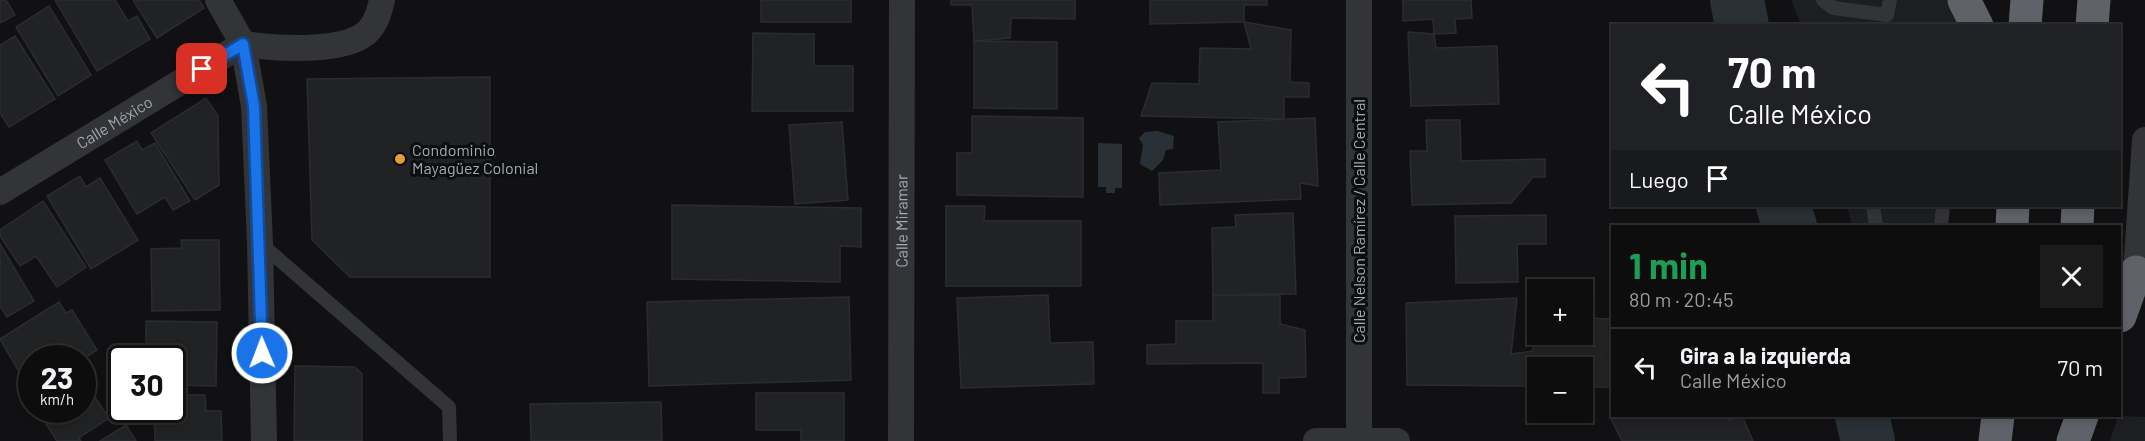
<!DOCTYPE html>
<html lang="es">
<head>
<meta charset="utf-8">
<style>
	:root { --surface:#0d0d0e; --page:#1b1b1c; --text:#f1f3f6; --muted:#9a9c9e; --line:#2d2d2e }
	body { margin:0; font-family:Barlow,sans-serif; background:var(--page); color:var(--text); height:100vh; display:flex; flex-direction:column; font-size:22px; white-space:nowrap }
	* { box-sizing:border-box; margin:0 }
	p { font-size:20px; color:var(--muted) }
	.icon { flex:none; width:33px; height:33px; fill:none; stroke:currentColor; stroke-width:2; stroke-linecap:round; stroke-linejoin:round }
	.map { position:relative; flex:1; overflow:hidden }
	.panel { position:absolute; left:1611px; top:225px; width:510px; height:192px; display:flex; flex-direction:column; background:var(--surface); border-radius:0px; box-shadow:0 3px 9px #0003,0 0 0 2px var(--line) }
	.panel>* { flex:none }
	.hud { position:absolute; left:1611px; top:24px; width:510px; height:183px; border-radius:0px; box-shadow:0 3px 9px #0003,0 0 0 2px var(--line); background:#202124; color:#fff; overflow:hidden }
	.controls { position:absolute; left:1527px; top:279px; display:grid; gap:12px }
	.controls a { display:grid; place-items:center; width:66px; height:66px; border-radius:0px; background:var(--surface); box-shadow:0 3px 9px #0003,0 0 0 2px var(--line); font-size:30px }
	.speed { position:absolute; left:18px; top:345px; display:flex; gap:12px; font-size:30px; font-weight:700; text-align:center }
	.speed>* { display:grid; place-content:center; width:78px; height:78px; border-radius:50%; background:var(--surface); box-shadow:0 3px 9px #0003,0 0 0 2px var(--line); line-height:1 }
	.speed small { font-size:15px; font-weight:400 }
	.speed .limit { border:3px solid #111; border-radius:9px; background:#fff; color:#111 }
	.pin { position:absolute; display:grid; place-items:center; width:51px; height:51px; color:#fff; margin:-26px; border-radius:12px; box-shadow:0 3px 9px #0006 }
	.me { position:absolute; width:66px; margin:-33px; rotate:359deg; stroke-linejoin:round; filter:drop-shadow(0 0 4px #0008) }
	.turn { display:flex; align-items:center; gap:21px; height:126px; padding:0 18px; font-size:27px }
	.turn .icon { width:78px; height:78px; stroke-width:2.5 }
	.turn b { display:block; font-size:42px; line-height:51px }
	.then { display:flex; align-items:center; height:57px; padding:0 18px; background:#0003; gap:12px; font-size:22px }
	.round { display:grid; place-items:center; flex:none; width:63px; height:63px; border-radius:0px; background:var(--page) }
	.headline { display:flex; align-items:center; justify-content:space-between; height:102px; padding:0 18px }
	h1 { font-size:36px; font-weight:700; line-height:45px; color:#1e9e55 }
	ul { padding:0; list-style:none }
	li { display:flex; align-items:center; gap:18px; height:78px; padding:0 18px; border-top:2px solid var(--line) }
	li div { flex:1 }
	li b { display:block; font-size:22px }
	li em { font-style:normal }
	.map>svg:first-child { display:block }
	.built { fill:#1d1e20 }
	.water { fill:#293136 }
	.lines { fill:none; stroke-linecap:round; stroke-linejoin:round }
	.river { stroke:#293136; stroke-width:54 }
	.building { fill:#212224; stroke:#2b2c2f; stroke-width:1.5 }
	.lane { stroke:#333438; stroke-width:14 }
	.street { stroke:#333438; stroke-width:26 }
	.highway { stroke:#5f6268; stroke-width:33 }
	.route-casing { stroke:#114b97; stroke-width:15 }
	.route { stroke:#1a73e8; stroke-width:10 }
	.poi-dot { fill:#e79a35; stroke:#0c0d0e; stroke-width:2 }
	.labels { text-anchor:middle; stroke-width:6; stroke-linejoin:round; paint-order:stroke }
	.street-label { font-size:16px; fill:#a3aab3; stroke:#0c0d0e }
	.poi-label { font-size:16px; fill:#a3aab3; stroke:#0c0d0e; text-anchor:start }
</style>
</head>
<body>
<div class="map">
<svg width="2145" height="441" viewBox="0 0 2145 441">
	<rect width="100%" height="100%" fill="#111113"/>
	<g class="built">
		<polygon points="1791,0 1958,0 1956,25 1801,25"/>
		<polygon points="1847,206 1944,206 1943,226 1852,226"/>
		<polygon points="2118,416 2145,417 2145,441 2110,441"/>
	</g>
	<g class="water">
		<polygon points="1157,131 1174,136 1173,149 1166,150 1163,160 1152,171 1140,164 1143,145 1139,138 1145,132"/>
		<polygon points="1098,143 1122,144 1122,188 1115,188 1115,193 1106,193 1106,187 1098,187"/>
	</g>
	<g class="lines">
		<g class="river">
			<polyline points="1737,0 1742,26"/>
			<polyline points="1783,206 1790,226"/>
			<polyline points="1862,416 1868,441"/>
		</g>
	</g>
	<g class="building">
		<polygon points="0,0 6,0 15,15 0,23"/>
		<polygon points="55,0 115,0 128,21 137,16 150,39 97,71"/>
		<polygon points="133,0 199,0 204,8 157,38"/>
		<rect x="761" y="0" width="90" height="22"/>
		<polygon points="951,0 1075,0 1075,19 1011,18 1010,38 974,41 972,5 951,5"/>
		<polygon points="1150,0 1267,0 1267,5 1244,5 1244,22 1150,24"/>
		<polygon points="1403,0 1471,0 1472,18 1455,19 1456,33 1434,34 1433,19 1403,21"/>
		<polygon points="49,6 91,75 58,96 16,27"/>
		<polygon points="1244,22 1291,30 1290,82 1309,83 1309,97 1284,97 1284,119 1141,116 1152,83 1199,84 1200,48 1251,49"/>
		<polygon points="1408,32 1434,34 1436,48 1497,46 1499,104 1411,106"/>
		<polygon points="753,33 814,34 814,66 853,66 853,111 752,111"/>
		<polygon points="15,36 55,99 9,127 0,113 0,45"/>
		<polygon points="974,41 1057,42 1057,109 974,108"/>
		<polygon points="490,77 490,277 350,277 312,240 307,79"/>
		<polygon points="206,98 218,116 219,185 195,200 151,133"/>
		<polygon points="972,116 1083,118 1083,197 957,195 957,153 972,153"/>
		<polygon points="1315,118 1318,186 1300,183 1301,199 1160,205 1159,173 1221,170 1218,122"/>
		<polygon points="1426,120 1460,120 1461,161 1545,159 1545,177 1533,177 1511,203 1412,205 1410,151 1427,151"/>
		<polygon points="842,122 848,200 795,204 789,125"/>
		<polygon points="137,141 142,150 155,143 190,201 173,210 165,197 137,214 105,160"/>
		<polygon points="80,176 86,187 100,178 138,240 91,269 47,196"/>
		<polygon points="43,201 86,267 57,287 36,256 20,266 0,236 0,230"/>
		<polygon points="672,205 861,208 861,247 840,246 840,282 672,279"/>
		<polygon points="946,206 985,206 984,221 1081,221 1081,286 946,286"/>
		<polygon points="1293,213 1296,294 1213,295 1212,228 1236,227 1235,215"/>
		<polygon points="1546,215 1546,244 1517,244 1518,282 1456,283 1455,216"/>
		<polygon points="181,240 219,240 220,310 152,311 151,249 182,248"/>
		<polygon points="0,244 34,301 7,317 0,306"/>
		<polygon points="1048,295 1050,343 1093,342 1094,384 961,388 957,298"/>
		<polygon points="1213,295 1280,295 1280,324 1305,330 1306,377 1279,378 1279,393 1263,393 1263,363 1147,364 1147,345 1176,344 1176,321 1213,321"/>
		<polygon points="849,297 851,380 649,386 647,302"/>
		<polygon points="1517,298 1511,354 1533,351 1533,316 1538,316 1538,334 1582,334 1582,318 1612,319 1612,387 1582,387 1582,368 1538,368 1538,386 1407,385 1406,303"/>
		<polygon points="59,302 66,313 72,310 97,350 82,360 50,358 47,353 32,358 32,362 18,370 0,339"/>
		<polygon points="146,321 217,322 216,386 172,385 172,358 146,358"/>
		<polygon points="295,366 355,367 362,374 362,441 294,441"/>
		<polygon points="82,378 109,418 79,438 81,441 57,441 37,410 82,410"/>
		<polygon points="756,393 844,393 844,441 801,441 801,430 756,430"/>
		<polygon points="172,395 205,395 206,411 221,411 222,441 155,441 154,410 172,410"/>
		<polygon points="661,402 662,441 531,441 530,404"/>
		<polygon points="1613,416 1655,416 1656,419 1664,416 1726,416 1728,420 1742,416 1753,441 1622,441 1610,417"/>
		<polygon points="126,425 136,441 100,441"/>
	</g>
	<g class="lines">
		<g class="lane">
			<polyline points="1823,0 1833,8 1887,15 1890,0"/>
			<polyline points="1873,206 1876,226"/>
			<polyline points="1941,226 1943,206"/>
			<polyline points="260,243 449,407 450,441"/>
		</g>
		<g class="street">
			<polyline points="218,0 243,44 254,106 260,243 264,441"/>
			<polyline points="1359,0 1359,441"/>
			<polyline points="2145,140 2136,272 2145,273"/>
			<path id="s1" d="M0,192L243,44C273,48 335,53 362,36C375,28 379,13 382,0"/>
			<path id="s2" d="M901,441L902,0"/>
			<polyline points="1316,441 1397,441"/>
		</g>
		<g class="highway">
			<polyline points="1964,0 1977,26"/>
			<polyline points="2025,26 2027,0"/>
			<polyline points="2092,26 2094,0"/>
			<polyline points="2012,226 2013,206"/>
			<polyline points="2077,226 2078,206"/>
			<polyline points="2120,316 2136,272"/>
			<polyline points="1995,441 1998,416"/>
			<polyline points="2073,441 2082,416"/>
		</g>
	</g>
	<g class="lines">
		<g class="route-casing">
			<polyline id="route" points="202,69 243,44 254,106 262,353"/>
		</g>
		<use href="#route" class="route"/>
	</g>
	<circle class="poi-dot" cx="400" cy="159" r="6"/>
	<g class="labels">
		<g class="street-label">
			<text dy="6" stroke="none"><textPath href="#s1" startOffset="134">Calle México</textPath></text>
			<text dy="6" stroke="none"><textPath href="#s2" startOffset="220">Calle Miramar</textPath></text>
			<text transform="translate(1359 221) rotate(-90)" y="6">Calle Nelson Ramírez / Calle Central</text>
		</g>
		<g class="poi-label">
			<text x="412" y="156">Condominio<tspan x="412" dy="18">Mayagüez Colonial</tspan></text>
		</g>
	</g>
</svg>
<div class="controls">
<a>+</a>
<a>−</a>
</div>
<div class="speed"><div>23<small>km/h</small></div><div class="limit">30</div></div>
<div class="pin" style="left:202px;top:69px;background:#d93025"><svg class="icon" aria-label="arrive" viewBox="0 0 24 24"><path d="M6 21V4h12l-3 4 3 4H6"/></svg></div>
<svg class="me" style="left:262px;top:353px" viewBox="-20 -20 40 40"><circle r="17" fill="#1a73e8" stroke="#fff" stroke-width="3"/><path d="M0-11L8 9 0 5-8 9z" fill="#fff"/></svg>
<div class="hud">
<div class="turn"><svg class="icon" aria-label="left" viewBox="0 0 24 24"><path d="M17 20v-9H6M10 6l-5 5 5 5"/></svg><div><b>70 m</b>Calle México</div></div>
<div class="then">Luego<svg class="icon" aria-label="arrive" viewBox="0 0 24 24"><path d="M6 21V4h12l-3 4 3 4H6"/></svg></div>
</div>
<section class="panel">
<div class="headline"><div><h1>1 min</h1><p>80 m · 20:45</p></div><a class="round"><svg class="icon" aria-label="close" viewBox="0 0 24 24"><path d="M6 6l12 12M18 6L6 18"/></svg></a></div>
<ul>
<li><svg class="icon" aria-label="left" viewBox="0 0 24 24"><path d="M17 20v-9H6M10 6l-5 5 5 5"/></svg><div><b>Gira a la izquierda</b><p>Calle México</p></div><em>70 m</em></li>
</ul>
</section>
</div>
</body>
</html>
